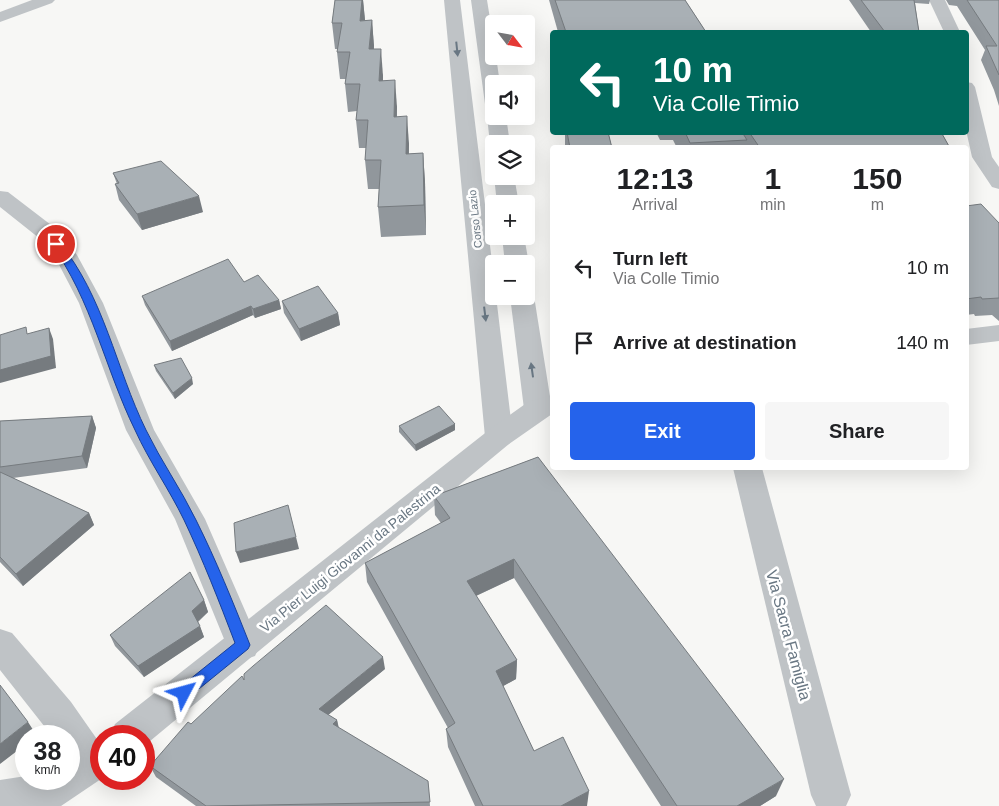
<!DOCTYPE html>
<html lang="en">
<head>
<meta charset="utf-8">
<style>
	:root { --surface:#fff; --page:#f6f6f6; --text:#202124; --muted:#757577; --accent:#2563eb }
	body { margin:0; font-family:Arial,sans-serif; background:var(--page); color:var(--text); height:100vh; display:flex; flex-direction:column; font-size:19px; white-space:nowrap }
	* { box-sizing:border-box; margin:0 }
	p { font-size:16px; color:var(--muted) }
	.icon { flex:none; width:28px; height:28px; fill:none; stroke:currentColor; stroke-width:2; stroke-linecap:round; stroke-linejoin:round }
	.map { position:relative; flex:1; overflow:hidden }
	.side { position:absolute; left:550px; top:145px; width:419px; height:325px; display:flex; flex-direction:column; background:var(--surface); border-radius:5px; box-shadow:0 5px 20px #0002 }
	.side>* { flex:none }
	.banner { position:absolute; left:550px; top:30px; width:419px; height:105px; border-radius:5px; box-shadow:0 5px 20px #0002; background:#00695c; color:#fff; overflow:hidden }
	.needle { width:32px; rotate:121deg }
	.controls { position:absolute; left:485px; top:15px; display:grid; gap:10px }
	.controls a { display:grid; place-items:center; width:50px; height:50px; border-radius:5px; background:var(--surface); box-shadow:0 5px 20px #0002; font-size:25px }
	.speed { position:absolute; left:15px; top:725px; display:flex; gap:10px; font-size:25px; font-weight:700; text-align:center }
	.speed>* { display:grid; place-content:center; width:65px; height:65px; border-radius:50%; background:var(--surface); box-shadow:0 5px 20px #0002; line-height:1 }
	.speed small { font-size:12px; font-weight:400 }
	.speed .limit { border:8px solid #d22; background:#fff; color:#111 }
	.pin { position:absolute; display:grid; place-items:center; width:42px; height:42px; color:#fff; margin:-21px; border:2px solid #fff; border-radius:50%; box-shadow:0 1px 5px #0007 }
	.me { position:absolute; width:55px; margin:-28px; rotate:51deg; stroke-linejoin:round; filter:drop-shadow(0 0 4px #0008) }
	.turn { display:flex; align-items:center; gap:18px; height:105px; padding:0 20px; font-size:22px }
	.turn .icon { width:65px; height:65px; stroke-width:2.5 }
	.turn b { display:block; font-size:35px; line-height:42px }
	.eta { display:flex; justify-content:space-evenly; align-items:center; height:85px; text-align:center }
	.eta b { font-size:30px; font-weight:700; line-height:35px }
	.button { display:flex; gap:10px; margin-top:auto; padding:10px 20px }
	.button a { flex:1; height:58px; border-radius:5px; background:var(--accent); color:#fff; font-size:20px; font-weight:700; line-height:58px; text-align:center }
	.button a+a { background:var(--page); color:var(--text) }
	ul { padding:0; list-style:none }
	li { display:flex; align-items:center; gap:15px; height:75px; padding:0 20px }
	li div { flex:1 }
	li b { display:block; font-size:19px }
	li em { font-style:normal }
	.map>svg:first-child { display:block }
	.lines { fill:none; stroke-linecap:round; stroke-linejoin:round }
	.minor { fill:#bfc3c6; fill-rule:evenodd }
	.tertiary { fill:#bfc3c6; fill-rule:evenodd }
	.wall { fill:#91979c }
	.shaded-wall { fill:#767b7f }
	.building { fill:#a9b0b5; stroke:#767b7f }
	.oneway { fill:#697783 }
	.route { fill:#2563eb; stroke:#184099 }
	.labels { text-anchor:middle; stroke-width:5; stroke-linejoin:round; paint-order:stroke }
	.far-street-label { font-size:11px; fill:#697783; stroke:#fff }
	.street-label { font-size:14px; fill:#697783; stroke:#fff }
	.near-street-label { font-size:16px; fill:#697783; stroke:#fff }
</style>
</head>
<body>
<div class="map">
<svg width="999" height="806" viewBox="0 0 999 806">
	<rect width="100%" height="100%" fill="#f7f7f5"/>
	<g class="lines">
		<g class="minor">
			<polygon points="32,0 55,0 52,3 0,22 0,12"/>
			<polygon points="444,0 460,0 494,278 494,296 496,296 513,437 509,444 499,447 489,444 485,437"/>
			<polygon points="471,0 487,0 494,44 494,56 496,56 500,84 494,84 494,110 487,108 485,104"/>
			<polygon points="929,0 945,0 960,32 944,32"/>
			<polygon points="966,82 972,83 975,87 992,157 999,167 999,189 992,187 972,157 966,130"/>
			<polygon points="494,111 494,116 506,116 510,144 494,144 494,148 490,144 487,116 489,112"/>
			<polygon points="494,176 514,176 519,204 497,204"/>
			<polygon points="0,191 8,192 55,228 77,255 103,303 154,430 205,519 260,645 255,656 243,660 231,656 175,519 126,430 79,303 55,257 39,238 0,207"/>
			<polygon points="502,236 524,236 529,264 526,268 526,264 505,264"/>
			<polygon points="526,290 531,291 534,296 552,409 548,416 538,419 528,416 524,409 510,296 526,296"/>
			<path d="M0,629L12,633L71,702L101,745V779L92,782C67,772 69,760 69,736H52L0,670Z"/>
		</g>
		<g class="tertiary">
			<polygon points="999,325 999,341 966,345 966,329"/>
			<polygon points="552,395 552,414 509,444 144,746 144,736 109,736 115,724 489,430 528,402"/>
			<polygon points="733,468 762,468 851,795 846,806 816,806 811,795"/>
			<polygon points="101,739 101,779 61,806 0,806 0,780 26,776 26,779 69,779 69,757 88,744"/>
		</g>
	</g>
	<g class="wall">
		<polygon points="335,0 363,0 365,21 372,20 374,49 383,76 383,81 397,107 397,117 409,144 409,154 423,153 425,182 426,235 381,237 378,207 379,189 368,189 365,160 366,148 359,148 356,120 357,111 348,112 345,84 346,79 340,79 337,52 338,49 335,49 332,23"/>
		<polygon points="549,0 685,0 706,32 558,32"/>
		<polygon points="849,0 930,0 929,4 915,3 919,32 871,32"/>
		<polygon points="946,0 999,0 999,106 994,90 981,60 985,50 957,6 949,5"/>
		<polygon points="565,132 608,132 612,148 565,148"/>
		<polygon points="656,132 742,132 743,134 743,132 941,132 950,148 677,148 673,140 660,140"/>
		<polygon points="113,173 203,212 142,230 119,200 115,184 117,184"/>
		<polygon points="966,206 999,223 999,321 992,315 975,316 974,314 966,315"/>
		<polygon points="244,282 279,300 281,309 255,318 253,315 172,351 145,305 142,296"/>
		<polygon points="282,301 338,313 340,325 301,341 284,313"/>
		<polygon points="154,365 193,384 175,399 156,371"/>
		<polygon points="92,416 96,428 87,468 13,478 89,513 94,525 23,586 0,562 0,421"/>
		<polygon points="455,424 455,430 416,451 399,432 399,426"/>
		<polygon points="538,457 776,796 760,806 661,806 514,578 476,596 517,660 516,679 503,686 534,751 587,806 475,806 448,747 446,729 448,728 367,582 365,563 441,523 435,515 434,496"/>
		<polygon points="204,600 208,612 198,622 204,637 144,677 115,646 110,635"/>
		<polygon points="385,669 328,715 337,720 339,728 428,781 430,806 196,806 156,777 150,766 191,724"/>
	</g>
	<g class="shaded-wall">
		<polygon points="362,0 363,0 365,20 360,21"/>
		<polygon points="372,20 374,46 372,76 369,49"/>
		<polygon points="381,49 383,76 382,108 379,81"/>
		<polygon points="395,80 397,107 396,145 394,117"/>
		<polygon points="407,116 409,144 408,183 406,154"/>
		<polygon points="423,153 425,182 426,235 424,205"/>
		<polygon points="199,196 203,212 142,230 137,214"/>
		<polygon points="279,300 281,309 255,318 253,309"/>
		<polygon points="251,306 253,315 172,351 170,341"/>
		<polygon points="338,313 340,325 301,341 299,329"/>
		<polygon points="49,328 53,339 56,368 0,383 0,370"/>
		<polygon points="192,378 193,384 175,399 173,393"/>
		<polygon points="92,416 96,428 87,468 82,456"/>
		<polygon points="455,424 455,430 416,451 415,445"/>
		<polygon points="89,513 94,525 23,586 16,574"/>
		<polygon points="296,537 299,549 240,563 236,552"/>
		<polygon points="514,559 514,578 467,600 467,581"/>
		<polygon points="204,600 208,612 196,623 192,611"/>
		<polygon points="200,626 204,637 144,677 138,666"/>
		<polygon points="383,657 385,669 322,720 319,709"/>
		<polygon points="517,660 516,679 496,690 496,671"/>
		<polygon points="337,720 339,731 333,724"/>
		<polygon points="28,722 37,736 26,736 26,744 0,764 0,744"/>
		<polygon points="784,779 776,796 760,806 737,806"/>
		<polygon points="589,791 587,806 561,806"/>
	</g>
	<g class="building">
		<polygon points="335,0 362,0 360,21 372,20 369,49 381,49 379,81 395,80 394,117 407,116 406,154 423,153 424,205 378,207 381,160 365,160 368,120 356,120 360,84 345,84 350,52 337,52 342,23 332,23"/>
		<polygon points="555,0 685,0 706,32 557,32 566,32"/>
		<polygon points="861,0 914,0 919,32 885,32"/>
		<polygon points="967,0 999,0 999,75 986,46 997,46"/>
		<polygon points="567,132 608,132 612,148 570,148"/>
		<polygon points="685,132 742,132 747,140 690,143"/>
		<polygon points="749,132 941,132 950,148 760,148"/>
		<polygon points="161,161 199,196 137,214 115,184 119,183 113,173"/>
		<polygon points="981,204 999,223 999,298 982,299 981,297 966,299 966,206"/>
		<polygon points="228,259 244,282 258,275 279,300 253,309 251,306 170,341 142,296"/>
		<polygon points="318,286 338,313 299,329 282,301"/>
		<polygon points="26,327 27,334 49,328 51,356 0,370 0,335"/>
		<polygon points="181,358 192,378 173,393 154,365"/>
		<polygon points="439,406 455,424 415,445 399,426"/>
		<polygon points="92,416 82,456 0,467 0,421"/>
		<polygon points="538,457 784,779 737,806 677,806 514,559 467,581 517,660 496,671 534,751 563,737 589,791 561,806 483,806 446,729 455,723 365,563 450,518 434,496"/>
		<polygon points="0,472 89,513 16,574 0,557"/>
		<polygon points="288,505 296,537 236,552 234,523"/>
		<polygon points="190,572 204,600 192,611 200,626 138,666 110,635"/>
		<polygon points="326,605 383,657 319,709 337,720 333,724 428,781 430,802 206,806 150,766 188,722 191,724 242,676 244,680 244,674 253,666"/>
		<polygon points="0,685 28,722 0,744"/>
	</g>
	<defs><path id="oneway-solid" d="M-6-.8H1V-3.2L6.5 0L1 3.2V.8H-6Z" transform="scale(1.25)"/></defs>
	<g class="oneway">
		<use href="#oneway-solid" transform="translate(457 49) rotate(84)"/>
		<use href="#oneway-solid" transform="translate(485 314) rotate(83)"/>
		<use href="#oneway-solid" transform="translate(532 370) rotate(-98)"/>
	</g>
	<path class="route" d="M52,242H59C104,296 116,369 146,430C161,461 181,489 196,520C216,560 233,602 250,645L248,649L189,697L184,699L179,697L177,693L179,688L235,643C219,601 203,560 184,520C169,489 149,461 135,430C105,369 92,300 51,244Z"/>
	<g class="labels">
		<g class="far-street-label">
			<text transform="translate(475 219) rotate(-96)" y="4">Corso Lazio</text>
		</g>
		<g class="street-label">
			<text transform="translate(350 558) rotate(-39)" y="5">Via Pier Luigi Giovanni da Palestrina</text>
		</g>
		<g class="near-street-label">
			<text transform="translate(789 635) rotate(75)" y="6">Via Sacra Famiglia</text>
		</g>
	</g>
</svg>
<div class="controls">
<a><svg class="needle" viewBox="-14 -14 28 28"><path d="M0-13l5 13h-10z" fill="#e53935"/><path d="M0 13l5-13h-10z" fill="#757577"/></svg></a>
<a><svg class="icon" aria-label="sound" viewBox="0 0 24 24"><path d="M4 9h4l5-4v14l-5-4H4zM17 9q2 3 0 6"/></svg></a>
<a><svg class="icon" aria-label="layers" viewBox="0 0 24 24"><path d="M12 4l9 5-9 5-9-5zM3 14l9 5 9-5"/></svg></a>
<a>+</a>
<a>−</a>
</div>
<div class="speed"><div>38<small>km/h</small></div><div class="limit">40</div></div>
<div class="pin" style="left:56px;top:244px;background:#d93025"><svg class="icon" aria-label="arrive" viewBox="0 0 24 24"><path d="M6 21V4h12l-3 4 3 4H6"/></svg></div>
<svg class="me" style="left:184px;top:693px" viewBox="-20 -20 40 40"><path d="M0-17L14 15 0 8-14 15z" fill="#2563eb" stroke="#fff" stroke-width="4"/></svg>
<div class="banner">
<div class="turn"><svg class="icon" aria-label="left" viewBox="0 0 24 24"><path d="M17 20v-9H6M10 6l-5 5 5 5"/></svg><div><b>10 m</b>Via Colle Timio</div></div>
</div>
<section class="side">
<div class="eta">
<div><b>12:13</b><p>Arrival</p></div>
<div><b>1</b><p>min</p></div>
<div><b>150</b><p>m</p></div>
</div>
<ul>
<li><svg class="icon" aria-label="left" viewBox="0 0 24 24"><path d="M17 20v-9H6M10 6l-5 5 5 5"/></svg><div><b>Turn left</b><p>Via Colle Timio</p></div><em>10 m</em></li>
<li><svg class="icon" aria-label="arrive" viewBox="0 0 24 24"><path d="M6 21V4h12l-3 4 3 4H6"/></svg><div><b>Arrive at destination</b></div><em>140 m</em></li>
</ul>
<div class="button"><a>Exit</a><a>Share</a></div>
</section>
</div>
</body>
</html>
